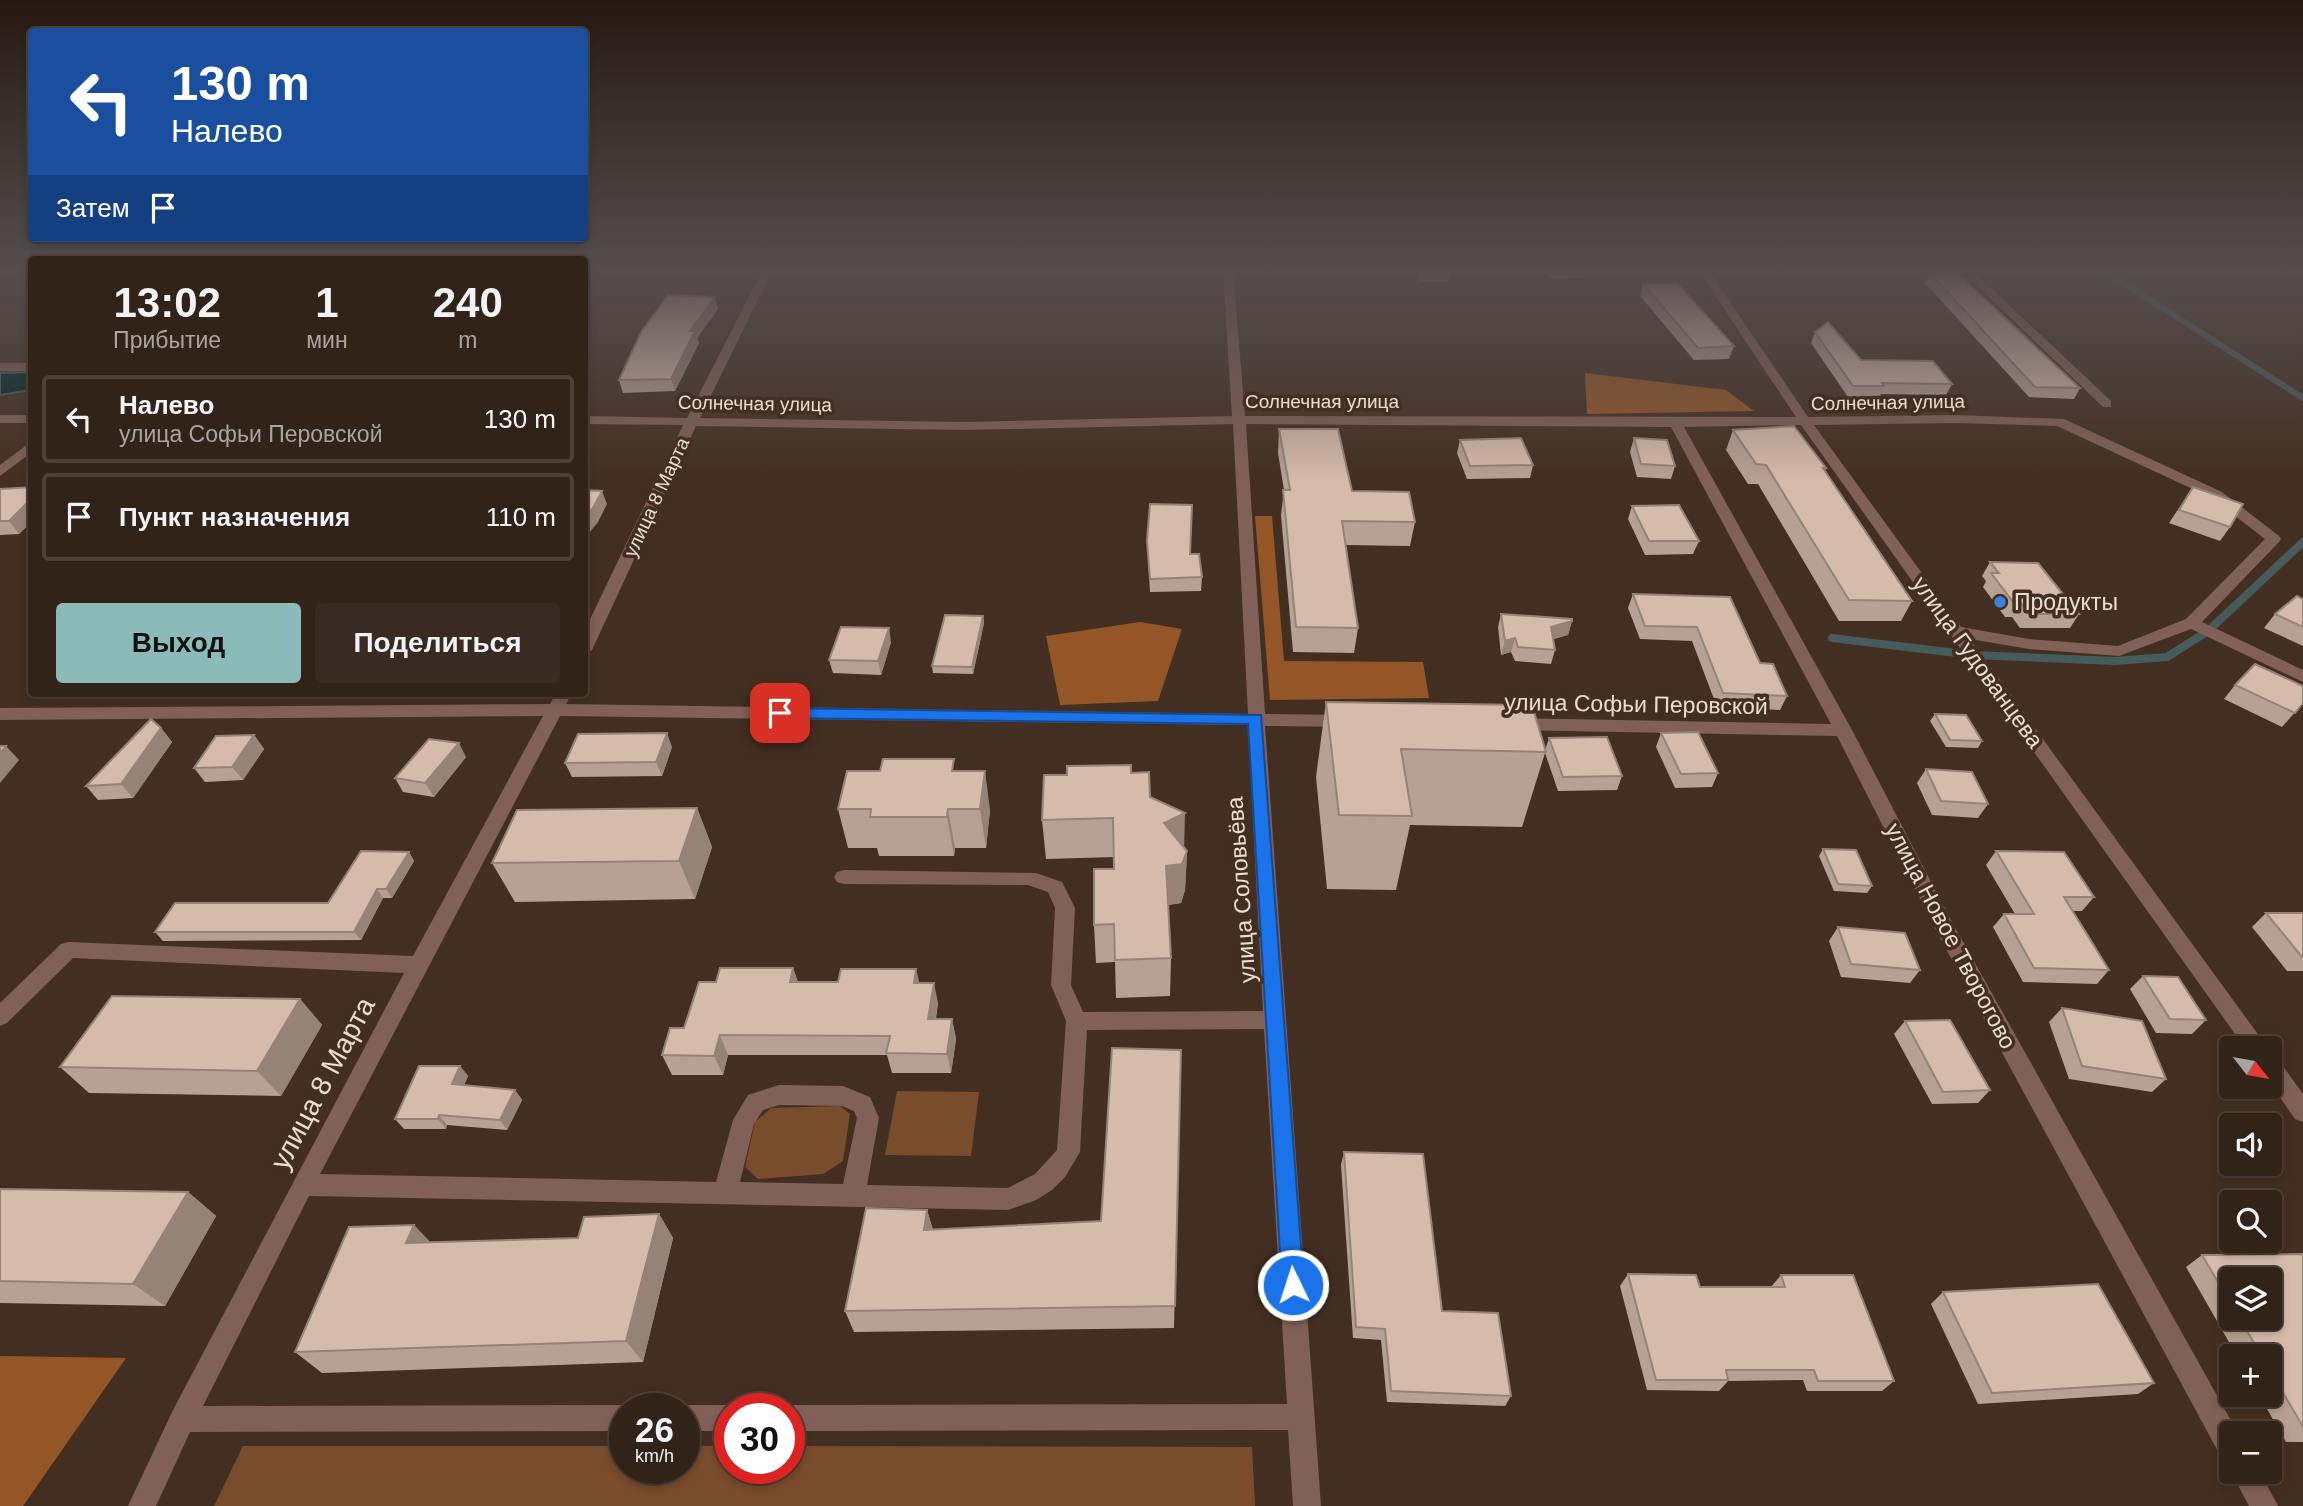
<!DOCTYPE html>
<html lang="ru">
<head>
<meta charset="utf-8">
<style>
	:root { --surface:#322319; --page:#3a2b22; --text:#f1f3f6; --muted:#a8a4a2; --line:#4d4038; --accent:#8bbbb9 }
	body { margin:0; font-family:Arial,sans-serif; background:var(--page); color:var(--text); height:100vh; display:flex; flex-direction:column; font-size:26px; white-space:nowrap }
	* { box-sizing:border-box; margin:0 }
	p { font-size:23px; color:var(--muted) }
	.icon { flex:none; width:38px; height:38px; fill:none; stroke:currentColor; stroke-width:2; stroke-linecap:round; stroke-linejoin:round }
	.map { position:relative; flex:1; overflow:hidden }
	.panel { position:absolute; left:28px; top:256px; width:560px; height:441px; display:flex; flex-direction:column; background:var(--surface); border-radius:7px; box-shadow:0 4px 10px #0003,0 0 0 2px var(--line) }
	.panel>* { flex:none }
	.hud { position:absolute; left:28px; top:28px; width:560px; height:214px; border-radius:7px; box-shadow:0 4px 10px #0003,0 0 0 2px var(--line); background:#1a4fa0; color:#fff; overflow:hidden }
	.needle { width:46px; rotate:121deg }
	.fabs { position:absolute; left:2219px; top:1036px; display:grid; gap:14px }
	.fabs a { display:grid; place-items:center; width:63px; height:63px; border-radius:7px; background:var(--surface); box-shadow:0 4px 10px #0003,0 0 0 2px var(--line); font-size:35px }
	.speed { position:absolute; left:609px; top:1393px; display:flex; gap:14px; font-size:35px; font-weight:700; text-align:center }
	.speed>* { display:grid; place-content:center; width:91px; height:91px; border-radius:50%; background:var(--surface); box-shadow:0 4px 10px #0003,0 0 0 2px var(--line); line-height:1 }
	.speed small { font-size:18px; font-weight:400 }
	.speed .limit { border:10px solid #d22; background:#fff; color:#111 }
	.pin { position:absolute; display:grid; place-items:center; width:60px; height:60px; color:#fff; margin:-30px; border-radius:14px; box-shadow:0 4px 10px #0006 }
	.me { position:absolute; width:77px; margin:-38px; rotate:356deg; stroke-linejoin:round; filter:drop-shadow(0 0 5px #0008) }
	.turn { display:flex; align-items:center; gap:24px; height:147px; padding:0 28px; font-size:32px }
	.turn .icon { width:91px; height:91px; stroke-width:2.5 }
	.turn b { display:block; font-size:49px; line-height:60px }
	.then { display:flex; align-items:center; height:66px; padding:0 28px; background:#0003; gap:14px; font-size:26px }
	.eta { display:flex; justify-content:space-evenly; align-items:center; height:119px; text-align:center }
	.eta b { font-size:42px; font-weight:700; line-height:49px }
	.button { display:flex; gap:14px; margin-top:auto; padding:14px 28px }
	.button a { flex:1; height:80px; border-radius:7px; background:var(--accent); color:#111; font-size:28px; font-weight:700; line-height:80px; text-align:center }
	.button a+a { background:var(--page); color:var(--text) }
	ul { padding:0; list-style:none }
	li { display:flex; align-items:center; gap:21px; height:88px; margin:0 14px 10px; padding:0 14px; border:4px solid var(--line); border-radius:7px }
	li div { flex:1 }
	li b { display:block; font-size:26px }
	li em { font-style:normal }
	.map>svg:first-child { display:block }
	.green { fill:#794c2c }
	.forest { fill:#945626 }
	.water { fill:#002529; stroke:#465c5c; stroke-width:2 }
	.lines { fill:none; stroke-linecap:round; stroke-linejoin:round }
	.stream-far1 { stroke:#465c5c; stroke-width:6 }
	.stream { stroke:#465c5c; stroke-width:8 }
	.minor { fill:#816057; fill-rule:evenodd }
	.wall { fill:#b7a194; fill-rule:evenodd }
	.shaded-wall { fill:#958378 }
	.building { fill:#d5bbac; stroke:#958378; stroke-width:2 }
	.route { fill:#1a73e8; stroke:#114b97; stroke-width:2 }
	.shop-dot { fill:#3f7fe0; stroke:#432f21; stroke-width:2.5 }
	.labels { text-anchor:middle; stroke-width:7; stroke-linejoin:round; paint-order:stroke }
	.far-street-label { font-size:19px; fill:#eaddd4; stroke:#432f21 }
	.poi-label { font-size:23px; fill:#eaddd4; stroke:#432f21; text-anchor:start }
	.street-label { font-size:23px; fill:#eaddd4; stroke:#432f21 }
	.near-street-label { font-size:28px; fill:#eaddd4; stroke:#432f21 }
</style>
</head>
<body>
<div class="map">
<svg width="2303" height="1506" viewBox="0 0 2303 1506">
	<rect width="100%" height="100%" fill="#432f21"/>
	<g class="green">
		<polygon points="897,1091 979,1092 971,1156 885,1155"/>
		<polygon points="840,1106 850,1114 843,1161 823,1174 758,1179 745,1167 755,1122 771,1108"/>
		<polygon points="243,1446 625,1446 625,1468 684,1468 684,1446 730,1446 730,1468 789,1468 789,1446 1252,1447 1255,1506 214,1506"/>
	</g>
	<g class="forest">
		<polygon points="1585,373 1726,390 1754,411 1587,414"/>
		<polygon points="1255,516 1272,516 1284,661 1423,662 1429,698 1270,700"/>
		<polygon points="1140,622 1182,629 1158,701 1060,705 1046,636"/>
		<polygon points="0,1356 126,1358 23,1506 0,1506"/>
	</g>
	<polygon class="water" points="31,372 31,390 0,395 0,373"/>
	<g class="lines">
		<polyline class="stream-far1" points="2105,271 2303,398"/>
		<polyline class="stream" points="1832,638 1973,655 2115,661 2167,657 2208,631 2303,542"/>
		<g class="minor">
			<path d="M762,271H772L700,418L966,422L1232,416L1223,271H1233L1245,416L1796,417L1699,271H1709L1808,417L1955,415L2064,419L2222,492L2279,536L2281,539L2279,542L2202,622L2303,670V682L2191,629L2119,656L2029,649L1970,639L2268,1048H2245L1801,425L1684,427L1852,730L1952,922L2238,1433H2231V1461L2221,1457L1938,934L1837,736L1515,730L1506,724L1515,718L1831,724L1671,427L1246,424L1265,714L1347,715L1356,721L1347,727L1265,726L1321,1506H1293L1288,1430L789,1431V1409H779L789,1405L1287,1404L1264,1029L1087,1030L1080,1152L1065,1177L1052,1190L1036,1200L1008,1210L309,1196L203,1406L625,1405L635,1409H625V1431L190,1432L156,1506H128L173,1410L404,973L73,958L7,1023L0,1026V1003L61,944L68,942L413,956L543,716L0,720V708L550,704L556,693H572L566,704L1248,714L1233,424L966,430L696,426L592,650L584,655V632L683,425L584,424V416L687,418ZM1955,423L2057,426L2212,498L2265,539L2186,619L2118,646L2029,639L1961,627L1814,425ZM560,716L1248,725L1263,1011L1083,1012L1071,985L1075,908L1062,882L1036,873L844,870L837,872L834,877L837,882L844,884L1028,885L1048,892L1055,908L1051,985L1066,1021L1057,1150L1035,1174L1008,1188L867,1185L879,1118L870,1097L843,1086L779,1085L748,1095L733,1120L716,1182L320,1174ZM779,1105L842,1106L854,1111L857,1118L843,1184L740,1182L754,1124L763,1110Z"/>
			<polygon points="1962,271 1973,271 2111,401 2111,407 2103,407"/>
			<rect x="0" y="363" width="32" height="8"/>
			<rect x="0" y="415" width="32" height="8"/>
			<polygon points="32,441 32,452 0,476 0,465"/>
			<polygon points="2270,1056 2278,1059 2303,1094 2303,1122 2295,1119 2270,1083"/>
			<polygon points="684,1405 730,1405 740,1409 730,1409 730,1431 684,1431 684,1409 674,1409"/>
			<polygon points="2231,1472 2260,1472 2278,1506 2249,1506"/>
		</g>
	</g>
	<g class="wall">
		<polygon points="0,271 21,271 18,273 0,273"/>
		<polygon points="1417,271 1450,271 1448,282 1420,282"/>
		<polygon points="1544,271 1586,271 1584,278 1550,279"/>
		<polygon points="1930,273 2080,388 2074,399 2029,397 1925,283"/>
		<polygon points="1643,284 1734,346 1729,359 1694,360 1640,296"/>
		<polygon points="718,309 697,338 699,343 675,391 623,393 619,380"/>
		<polygon points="1815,332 1861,360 1952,384 1946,395 1881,394 1879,398 1848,397 1811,343"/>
		<polygon points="1279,429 1352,491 1415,522 1410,546 1346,545 1358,628 1354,653 1293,652 1281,515 1284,490 1278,453"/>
		<polygon points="1733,430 1826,468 1825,471 1912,601 1901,621 1839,621 1758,484 1748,484 1726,450"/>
		<polygon points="1634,438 1675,466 1671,479 1637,477 1630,452"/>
		<polygon points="1460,440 1533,465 1530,478 1467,479 1457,453"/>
		<polygon points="32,487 32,521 19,534 0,535 0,489"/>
		<polygon points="2193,487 2230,527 2220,541 2169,523"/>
		<polygon points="1632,506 1699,541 1693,554 1645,555 1628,519"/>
		<polygon points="1147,541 1190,554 1202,577 1201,591 1150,592"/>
		<polygon points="1990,562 2079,614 2070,628 2020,628 2012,617 2005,617 1983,587 1986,581 1982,576"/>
		<polygon points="1633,594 1730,597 1760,663 1787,696 1780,710 1717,707 1692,641 1640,639 1628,608"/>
		<polygon points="2303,599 2303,646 2264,628 2275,614"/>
		<polygon points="1501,614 1572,621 1568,635 1553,639 1555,650 1551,664 1515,661 1511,652 1501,655 1498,627"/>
		<polygon points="983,616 984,623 973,674 933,673 932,666"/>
		<polygon points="891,642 881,675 833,673 829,660"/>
		<polygon points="2235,685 2303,703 2282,727 2224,699"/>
		<polygon points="1326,702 1545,751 1549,738 1622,776 1617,790 1558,791 1545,753 1522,827 1410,825 1396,890 1327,889 1316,777"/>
		<polygon points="1935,714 1982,741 1978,748 1946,747 1930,721"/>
		<polygon points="161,728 172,742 133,798 98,800 86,786"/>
		<polygon points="1661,733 1718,773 1712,787 1675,788 1656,747"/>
		<polygon points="254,735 264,749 243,780 205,782 194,768"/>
		<polygon points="672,747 662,776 572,777 565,763"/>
		<polygon points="466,757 434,797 403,792 395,778"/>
		<polygon points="1926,769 1988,804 1978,818 1932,815 1917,783"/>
		<polygon points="956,771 990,810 986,848 955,848 954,856 879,856 877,848 848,848 838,809"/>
		<polygon points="1150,797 1187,851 1185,890 1181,903 1168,905 1171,958 1170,996 1116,998 1115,962 1096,963 1094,925 1114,869 1114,857 1046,859 1042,820"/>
		<polygon points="697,808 712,847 695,899 515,902 492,863"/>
		<polygon points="1823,849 1872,886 1867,893 1834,891 1819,856"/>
		<polygon points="1996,851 2094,897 2082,911 2073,911 2109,970 2097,984 2023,982 1993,927 2004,914 2015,914 1986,865"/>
		<polygon points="409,852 414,861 392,898 383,898 361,940 163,941 155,932 328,903"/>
		<polygon points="2266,913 2303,913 2303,971 2287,971 2252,927"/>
		<polygon points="1838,927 1920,970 1910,983 1841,977 1829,941"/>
		<polygon points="793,968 798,982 919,983 938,1003 936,1019 952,1019 956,1039 951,1073 892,1073 887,1055 728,1055 723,1075 672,1075 662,1055 684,1028"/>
		<polygon points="2143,976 2206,1020 2192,1034 2156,1033 2130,989"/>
		<polygon points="300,999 322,1025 281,1096 89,1093 60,1067"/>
		<polygon points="2062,1008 2166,1079 2152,1092 2069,1079 2049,1022"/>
		<polygon points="1905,1021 1990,1090 1978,1103 1932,1104 1894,1034"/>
		<polygon points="1181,1050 1174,1328 854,1332 845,1311 927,1210 933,1230 1101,1221"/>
		<polygon points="460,1066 468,1076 464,1085 515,1090 522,1100 507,1130 447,1125 446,1129 404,1129 395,1119"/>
		<polygon points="1344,1152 1442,1311 1511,1396 1505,1406 1387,1402 1381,1340 1353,1338 1341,1165"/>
		<polygon points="0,1189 188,1192 216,1216 165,1306 0,1303"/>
		<polygon points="659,1214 673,1238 643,1362 322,1373 295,1352 414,1225 430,1243 578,1238"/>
		<path d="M2303,1254V1442H2286L2259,1395H2270V1356H2237L2186,1267L2202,1255ZM2231,1279L2270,1318H2231Z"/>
		<polygon points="1628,1274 1700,1287 1771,1287 1781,1275 1894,1381 1882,1391 1807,1391 1803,1380 1728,1381 1719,1391 1647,1390 1620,1286"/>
		<polygon points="1943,1292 2154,1383 2138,1394 1978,1404 1931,1304"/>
	</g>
	<g class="shaded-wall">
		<polygon points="715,297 718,309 697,338 699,343 675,391 671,379 690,331"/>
		<polygon points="602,491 607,504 598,522 584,539 584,519"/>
		<polygon points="32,498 32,521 19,534 9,521"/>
		<polygon points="983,616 984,623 973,674 972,667"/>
		<polygon points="1572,621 1568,635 1547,641 1551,627"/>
		<polygon points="889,628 891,642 881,675 878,661"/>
		<polygon points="1515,638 1511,652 1501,655 1505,641"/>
		<polygon points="161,728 172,742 133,798 121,784"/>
		<polygon points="667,733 672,747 662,776 656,762"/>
		<polygon points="254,735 264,749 243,780 232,767"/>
		<polygon points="459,743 466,757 434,797 425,783"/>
		<polygon points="6,746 19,760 0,783 0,753"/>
		<polygon points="985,771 990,810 986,848 980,809"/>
		<polygon points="697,808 712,847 695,899 679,861"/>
		<polygon points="948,809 955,848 954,856 947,817"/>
		<polygon points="1185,813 1184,852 1164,823"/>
		<polygon points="1187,851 1185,890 1181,903 1166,905 1166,866"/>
		<polygon points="409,852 414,861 392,898 386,889"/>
		<polygon points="377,889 383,898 361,940 354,932"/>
		<polygon points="793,968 800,988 790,982"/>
		<polygon points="916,969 921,989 914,983"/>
		<polygon points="934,983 938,1003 932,1039 928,1019"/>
		<polygon points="300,999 322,1025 281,1096 257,1071"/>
		<polygon points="952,1019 956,1039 951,1073 947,1054"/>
		<polygon points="720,1035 728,1055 723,1075 714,1056"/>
		<polygon points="460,1066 468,1076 460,1095 452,1084"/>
		<polygon points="515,1090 522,1100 507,1130 500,1120"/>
		<polygon points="439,1115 447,1125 446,1129 438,1119"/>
		<polygon points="188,1192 216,1216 165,1306 133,1284"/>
		<polygon points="927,1210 934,1233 924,1230"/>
		<polygon points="659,1214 673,1238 643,1362 626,1341"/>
		<polygon points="414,1225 436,1248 406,1243"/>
	</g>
	<g class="building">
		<polygon points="1932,271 1955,271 2080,388 2035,387 1930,273"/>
		<polygon points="1643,284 1678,284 1734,346 1698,348"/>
		<polygon points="668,295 715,297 690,331 695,331 671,379 619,380 641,332"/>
		<polygon points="1828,322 1861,360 1933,361 1952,384 1882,383 1884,386 1853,386 1815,332"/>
		<polygon points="1794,426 1826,468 1823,468 1912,601 1849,600 1766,465 1756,464 1733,430"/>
		<polygon points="1279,429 1338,429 1352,491 1409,492 1415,522 1342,521 1358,628 1296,627 1283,490 1290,490"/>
		<polygon points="1521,438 1533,465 1470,466 1460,440"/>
		<polygon points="1634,438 1667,440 1675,466 1641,464"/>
		<polygon points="32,487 32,498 9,521 0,521 0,489"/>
		<polygon points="2193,487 2243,504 2230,527 2179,510"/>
		<polygon points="584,490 602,491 593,508 584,519"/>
		<polygon points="1150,504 1192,505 1190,554 1199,554 1202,577 1150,579 1147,541"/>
		<polygon points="1679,505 1699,541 1649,541 1632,506"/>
		<polygon points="1990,562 2038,563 2079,614 2029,614 2021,603 2014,603 1991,573 1999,573"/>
		<polygon points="1633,594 1730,597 1760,663 1773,664 1787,696 1723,693 1697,627 1645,626"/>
		<polygon points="2297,596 2303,599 2303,627 2275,614"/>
		<polygon points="1501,614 1572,619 1572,621 1551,627 1555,650 1518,647 1515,638 1505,641"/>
		<polygon points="945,615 983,616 972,667 932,666"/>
		<polygon points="841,627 889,628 878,661 829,660"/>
		<polygon points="2255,664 2303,686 2303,703 2295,713 2235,685"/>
		<polygon points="1326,702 1532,705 1546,752 1401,749 1412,816 1339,815"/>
		<polygon points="1935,714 1966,715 1982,741 1950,740"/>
		<polygon points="151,719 161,728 121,784 86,786"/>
		<polygon points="1698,732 1718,773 1681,774 1661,733"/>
		<polygon points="667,733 656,762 565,763 578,734"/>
		<polygon points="254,735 232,767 194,768 216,736"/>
		<polygon points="1607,737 1622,776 1563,777 1549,738"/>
		<polygon points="429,739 459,743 425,783 395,778"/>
		<polygon points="0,746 6,746 0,753"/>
		<polygon points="883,759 954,759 952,771 985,771 980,809 948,809 947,817 870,817 871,809 838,809 847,771 880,771"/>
		<polygon points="1131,765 1131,773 1149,772 1150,797 1185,813 1164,823 1187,851 1182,864 1166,866 1171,958 1115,960 1114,924 1094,925 1094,869 1114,869 1113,818 1042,820 1044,775 1067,775 1067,766"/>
		<polygon points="1926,769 1972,772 1988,804 1941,801"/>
		<polygon points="697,808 679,861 492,863 517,810"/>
		<polygon points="1823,849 1856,850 1872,886 1838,884"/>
		<polygon points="361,851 409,852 386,889 377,889 354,932 155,932 175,903 328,903"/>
		<polygon points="1996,851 2064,852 2094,897 2064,897 2109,970 2034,968 2004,914 2034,914"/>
		<polygon points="2266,913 2303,913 2303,957 2302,957"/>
		<polygon points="1838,927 1905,933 1920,970 1851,964"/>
		<polygon points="720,968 793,968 790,982 838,982 841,969 916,969 914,983 934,983 928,1019 952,1019 947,1054 886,1053 890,1036 720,1035 714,1056 662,1055 670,1028 684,1028 699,982 716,982"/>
		<polygon points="2143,976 2178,977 2206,1020 2170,1019"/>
		<polygon points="112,996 300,999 257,1071 60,1067"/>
		<polygon points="2062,1008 2142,1021 2166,1079 2082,1066"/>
		<polygon points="1950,1020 1990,1090 1943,1092 1905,1021"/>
		<polygon points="1112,1048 1181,1050 1175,1306 845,1311 866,1208 927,1210 924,1230 1101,1221"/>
		<polygon points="419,1066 460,1066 452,1084 515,1090 500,1120 439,1115 438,1119 395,1119"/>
		<polygon points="1344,1152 1423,1154 1442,1311 1498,1313 1511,1396 1391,1391 1385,1329 1356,1327"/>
		<polygon points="0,1189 188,1192 133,1284 0,1281"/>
		<polygon points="659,1214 626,1341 295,1352 349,1227 414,1225 406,1243 578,1238 584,1217"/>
		<polygon points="2303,1254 2303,1427 2270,1370 2270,1356 2262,1356 2239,1318 2270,1318 2270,1279 2231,1279 2231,1304 2202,1255"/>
		<polygon points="1628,1274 1696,1275 1700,1287 1785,1287 1781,1275 1853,1275 1894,1381 1818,1381 1814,1370 1726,1370 1728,1380 1656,1380"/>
		<polygon points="2098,1284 2154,1383 1992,1393 1943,1292"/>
	</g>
	<linearGradient id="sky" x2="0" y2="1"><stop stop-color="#251a12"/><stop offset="0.56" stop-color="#554d4e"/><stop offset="1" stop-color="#554d4e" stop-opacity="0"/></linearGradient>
	<rect width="2303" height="482" fill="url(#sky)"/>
	<polygon class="route" points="780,708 1261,715 1304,1285 1301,1293 1293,1296 1285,1293 1282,1285 1248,724 780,718 772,713"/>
	<circle class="shop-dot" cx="2000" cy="602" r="7"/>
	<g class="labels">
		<g class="far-street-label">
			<text x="1322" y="408">Солнечная улица</text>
			<text transform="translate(1888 402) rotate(-1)" y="7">Солнечная улица</text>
			<text transform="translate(755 403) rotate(1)" y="7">Солнечная улица</text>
			<text transform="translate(656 497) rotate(-65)" y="7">улица 8 Марта</text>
		</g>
		<g class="poi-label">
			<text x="2014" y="610">Продукты</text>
		</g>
		<g class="street-label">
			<text transform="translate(1978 662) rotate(54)" y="8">улица Гудованцева</text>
			<text transform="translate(1636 704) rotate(1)" y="8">улица Софьи Перовской</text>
			<text transform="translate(1241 890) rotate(-94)" y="8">улица Соловьёва</text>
			<text transform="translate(1951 936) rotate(62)" y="8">улица Новое Творогово</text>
		</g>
		<g class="near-street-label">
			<text transform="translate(322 1083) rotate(-62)" y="10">улица 8 Марта</text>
		</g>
	</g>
</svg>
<div class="fabs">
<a><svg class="needle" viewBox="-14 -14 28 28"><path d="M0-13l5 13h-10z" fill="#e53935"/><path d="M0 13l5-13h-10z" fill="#a8a4a2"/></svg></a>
<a><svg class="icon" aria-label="sound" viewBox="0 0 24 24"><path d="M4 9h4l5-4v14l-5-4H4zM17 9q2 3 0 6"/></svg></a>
<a><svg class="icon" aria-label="search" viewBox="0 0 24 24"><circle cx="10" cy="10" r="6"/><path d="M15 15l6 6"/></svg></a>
<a><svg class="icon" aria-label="layers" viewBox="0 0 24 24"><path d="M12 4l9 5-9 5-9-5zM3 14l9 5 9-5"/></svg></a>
<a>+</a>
<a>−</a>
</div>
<div class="speed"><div>26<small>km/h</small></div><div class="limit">30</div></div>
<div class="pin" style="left:780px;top:713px;background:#d93025"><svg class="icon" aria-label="arrive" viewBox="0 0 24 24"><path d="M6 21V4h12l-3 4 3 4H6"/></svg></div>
<svg class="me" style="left:1293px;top:1285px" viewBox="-20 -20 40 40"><circle r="17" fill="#1a73e8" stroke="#fff" stroke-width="3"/><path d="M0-11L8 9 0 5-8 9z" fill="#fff"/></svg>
<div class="hud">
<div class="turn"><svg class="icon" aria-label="left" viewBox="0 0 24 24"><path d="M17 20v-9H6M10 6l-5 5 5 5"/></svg><div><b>130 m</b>Налево</div></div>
<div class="then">Затем<svg class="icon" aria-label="arrive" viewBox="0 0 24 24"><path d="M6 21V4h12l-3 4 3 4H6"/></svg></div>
</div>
<section class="panel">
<div class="eta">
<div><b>13:02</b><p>Прибытие</p></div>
<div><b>1</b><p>мин</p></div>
<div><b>240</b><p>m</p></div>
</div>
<ul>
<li><svg class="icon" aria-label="left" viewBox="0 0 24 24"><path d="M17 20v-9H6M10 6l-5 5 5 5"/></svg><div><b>Налево</b><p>улица Софьи Перовской</p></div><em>130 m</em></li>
<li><svg class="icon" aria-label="arrive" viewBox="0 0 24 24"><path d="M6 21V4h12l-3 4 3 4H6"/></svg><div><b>Пункт назначения</b></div><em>110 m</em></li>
</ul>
<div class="button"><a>Выход</a><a>Поделиться</a></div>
</section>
</div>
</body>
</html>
